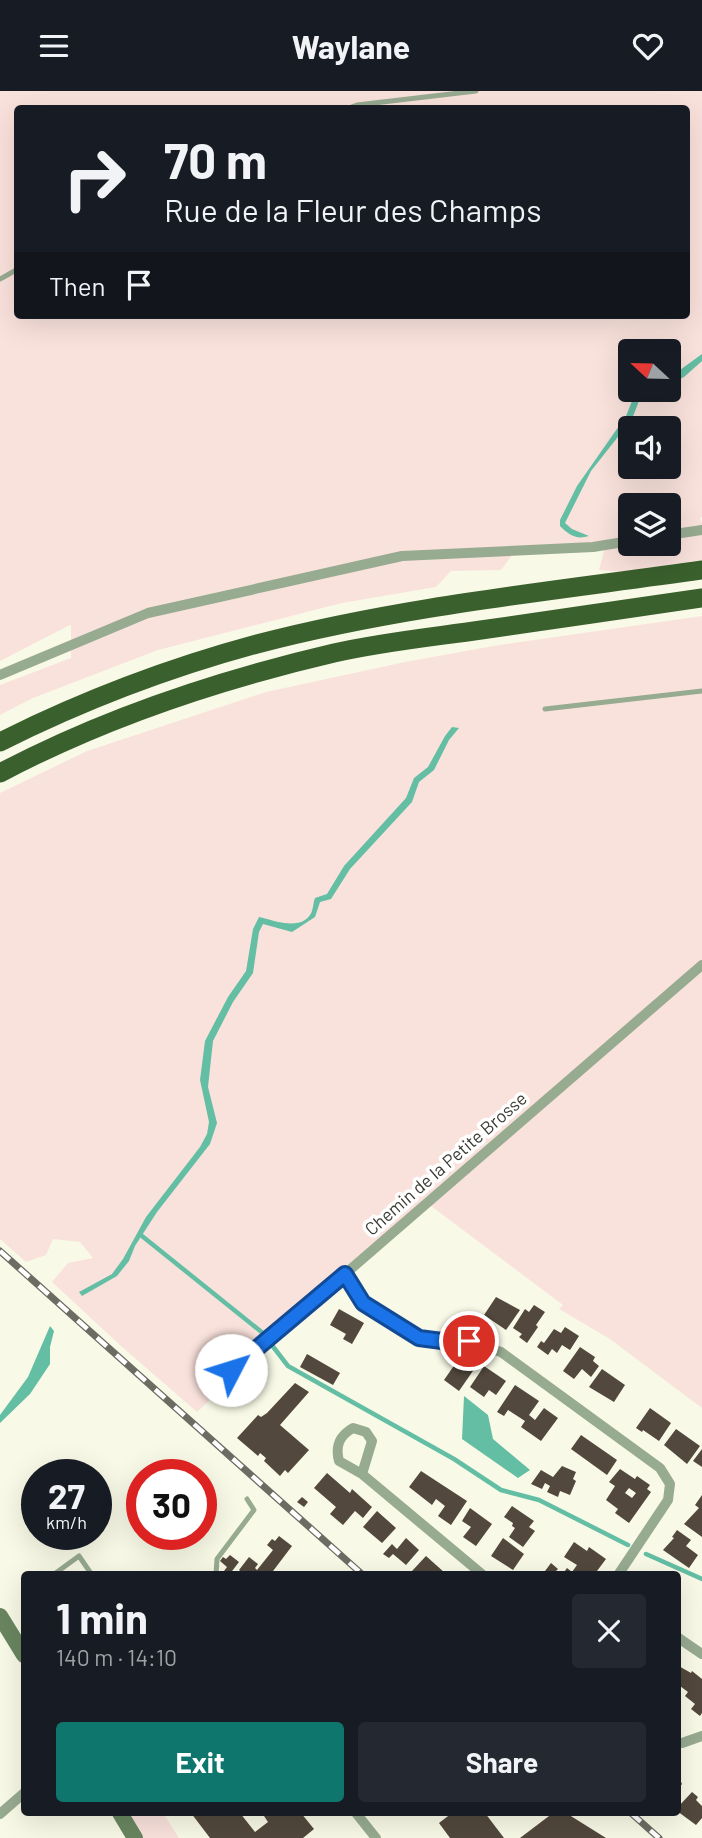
<!DOCTYPE html>
<html lang="en">
<head>
<meta charset="utf-8">
<style>
	:root { --surface:#171b24; --page:#242831; --text:#f1f3f6; --muted:#9ea1a6; --accent:#0f766e }
	body { margin:0; font-family:Barlow,sans-serif; background:var(--page); color:var(--text); height:100vh; display:flex; flex-direction:column; font-size:26px; white-space:nowrap }
	* { box-sizing:border-box; margin:0 }
	p { font-size:23px; color:var(--muted) }
	.icon { flex:none; width:38px; height:38px; fill:none; stroke:currentColor; stroke-width:2; stroke-linecap:round; stroke-linejoin:round }
	.map { position:relative; flex:1; overflow:hidden }
	.panel { position:absolute; left:21px; top:1480px; width:660px; height:245px; display:flex; flex-direction:column; background:var(--surface); border-radius:7px; box-shadow:0 7px 28px #0002 }
	.panel>* { flex:none }
	.guide { position:absolute; left:14px; top:14px; width:676px; height:214px; border-radius:7px; box-shadow:0 7px 28px #0002; background:#171b24; color:var(--text); overflow:hidden }
	.needle { width:46px; rotate:292deg }
	.controls { position:absolute; left:618px; top:248px; display:grid; gap:14px }
	.controls a { display:grid; place-items:center; width:63px; height:63px; border-radius:7px; background:var(--surface); box-shadow:0 7px 28px #0002; font-size:35px }
	.speed { position:absolute; left:21px; top:1368px; display:flex; gap:14px; font-size:35px; font-weight:700; text-align:center }
	.speed>* { display:grid; place-content:center; width:91px; height:91px; border-radius:50%; background:var(--surface); box-shadow:0 7px 28px #0002; line-height:1 }
	.speed small { font-size:18px; font-weight:400 }
	.speed .limit { border:10px solid #d22; background:#fff; color:#111 }
	.pin { position:absolute; display:grid; place-items:center; width:60px; height:60px; color:#fff; margin:-30px; border:4px solid #fff; border-radius:50%; box-shadow:0 2px 7px #0007 }
	.me { position:absolute; width:77px; margin:-38px; rotate:50deg; stroke-linejoin:round; filter:drop-shadow(0 0 5px #0008) }
	.turn { display:flex; align-items:center; gap:24px; height:147px; padding:0 35px; font-size:32px }
	.turn .icon { width:91px; height:91px; stroke-width:2.5 }
	.turn b { display:block; font-size:49px; line-height:60px }
	.then { display:flex; align-items:center; height:66px; padding:0 35px; background:#0003; gap:14px; font-size:26px }
	.round { display:grid; place-items:center; flex:none; width:74px; height:74px; border-radius:7px; background:var(--page) }
	.headline { display:flex; align-items:center; justify-content:space-between; height:119px; padding:0 35px }
	h1 { font-size:42px; font-weight:700; line-height:52px }
	.action { display:flex; gap:14px; margin-top:auto; padding:14px 35px }
	.action a { flex:1; height:80px; border-radius:7px; background:var(--accent); color:#fff; font-size:28px; font-weight:700; line-height:80px; text-align:center }
	.action a+a { background:var(--page); color:var(--text) }
	header { display:flex; justify-content:space-between; align-items:center; height:91px; padding:0 35px; background:var(--surface); font-size:32px; font-weight:700 }
	.map>svg:first-child { display:block }
	.green { fill:#fae2dc; fill-rule:evenodd }
	.water { fill:#63bea4 }
	.lines { fill:none; stroke-linecap:round; stroke-linejoin:round }
	.stream { stroke:#63bea4; stroke-width:4.5 }
	.building { fill:#52483d; fill-rule:evenodd }
	.service { stroke:#97ab91; stroke-width:5 }
	.minor { stroke:#97ab91; stroke-width:10 }
	.secondary { stroke:#698660; stroke-width:16 }
	.trunk { stroke:#3a602d; stroke-width:19 }
	.rail-casing { stroke:#6c6c62; stroke-width:7 }
	.rail { stroke:#fff; stroke-width:4.5; stroke-dasharray:13; stroke-linecap:butt }
	.route-casing { stroke:#114b97; stroke-width:18 }
	.route { stroke:#1a73e8; stroke-width:12 }
	.labels { text-anchor:middle; stroke-width:7; stroke-linejoin:round; paint-order:stroke }
	.street-label { font-size:18px; fill:#3b3b34; stroke:#fff }
</style>
</head>
<body>
<header><svg class="icon" aria-label="menu" viewBox="0 0 24 24"><path d="M4 6h16M4 12h16M4 18h16"/></svg>Waylane<svg class="icon" aria-label="heart" viewBox="0 0 24 24"><path d="M12 20l-8-8c-3-5 5-10 8-4 3-6 11-1 8 4z"/></svg></header>
<div class="map">
<svg width="702" height="1747" viewBox="0 0 702 1747">
	<rect width="100%" height="100%" fill="#f9f9e7"/>
	<g class="green">
		<path d="M0,0H702V426L700,427L702,432V469L624,481L599,479L606,452L519,455L501,479L451,480L436,496L342,512L158,559L33,607L0,624V594L71,567V535L70,534L0,570ZM18,18H686V224H18ZM630,261H668V299H630ZM630,338H668V376H630ZM630,415H668V453H630Z"/>
		<polygon points="702,525 702,1317 610,1248 559,1218 563,1214 423,1109 197,1321 121,1255 52,1191 68,1172 93,1167 80,1151 53,1148 46,1164 26,1171 0,1148 0,702 87,660 266,601 405,571 499,554"/>
		<polygon points="129,1722 163,1722 179,1747 142,1747"/>
	</g>
	<g class="water">
		<polygon points="702,263 702,270 684,286 669,293 669,287"/>
		<path d="M645,299H656L639,310L632,328L591,380L565,432L572,438L589,445C576,449 569,444 560,435V429L577,395L626,325L634,305Z"/>
		<path d="M452,636L459,637L449,649L434,679L419,691L412,711L350,778L331,808L320,811L315,826L292,841L263,833L259,841L253,882L233,911L213,950L208,996L217,1032L210,1053L157,1121L135,1155L129,1170L117,1185L82,1205L79,1201L112,1183L123,1168L146,1126L200,1056L207,1043L209,1031L200,989L205,950L228,906L246,880L253,838L259,826C273,829 299,840 310,824C313,821 313,812 315,807L327,803L344,775L406,707L414,687L428,676L445,645Z"/>
		<polygon points="50,1235 54,1240 50,1256 50,1273 30,1303 0,1332 0,1324 28,1286"/>
		<polygon points="464,1305 488,1324 493,1348 530,1379 518,1387 462,1348"/>
	</g>
	<g class="lines">
		<g class="stream">
			<polyline points="142,1145 264,1243"/>
			<polyline points="271,1253 288,1275 454,1368 501,1399 539,1409 628,1454"/>
			<polyline points="646,1463 702,1488"/>
		</g>
	</g>
	<g class="building">
		<polygon points="496,1206 520,1219 506,1239 484,1224"/>
		<polygon points="534,1214 545,1221 536,1234 538,1236 527,1252 519,1246 522,1243 513,1237 525,1218 529,1221"/>
		<polygon points="339,1218 364,1232 352,1253 343,1248 346,1243 330,1234"/>
		<polygon points="565,1236 579,1245 570,1259 562,1254 557,1262 552,1258 548,1264 537,1256 541,1250 544,1252 554,1238 561,1242"/>
		<polygon points="580,1256 595,1266 593,1270 599,1275 591,1286 582,1278 574,1288 563,1280"/>
		<polygon points="307,1263 340,1282 333,1294 300,1276"/>
		<polygon points="460,1266 475,1277 459,1300 444,1289"/>
		<polygon points="484,1275 506,1290 496,1304 489,1299 484,1306 470,1296"/>
		<polygon points="602,1278 625,1294 614,1311 589,1296"/>
		<polygon points="295,1292 309,1301 280,1334 309,1359 288,1382 285,1379 280,1385 264,1370 266,1367 260,1362 258,1365 237,1347 258,1324 261,1326 267,1322"/>
		<polygon points="515,1294 539,1310 529,1324 535,1329 544,1317 558,1327 541,1350 521,1336 525,1330 508,1319 504,1325 497,1321"/>
		<polygon points="650,1317 671,1332 659,1350 643,1339 642,1341 636,1337"/>
		<polygon points="676,1338 700,1355 687,1373 664,1354"/>
		<polygon points="581,1344 617,1369 607,1384 571,1358"/>
		<polygon points="702,1358 702,1376 693,1370"/>
		<polygon points="562,1375 576,1381 573,1388 576,1390 570,1404 560,1400 558,1406 547,1401 550,1395 545,1392 542,1398 531,1393 541,1379 553,1386"/>
		<path d="M620,1378L635,1388L637,1385L650,1394L647,1398L651,1401L629,1432L615,1422L618,1418L606,1409L615,1395L609,1391ZM629,1397L636,1402L632,1407L625,1402Z"/>
		<polygon points="421,1380 467,1410 451,1434 438,1425 445,1415 436,1408 432,1414 409,1396"/>
		<polygon points="327,1382 350,1402 352,1398 372,1416 363,1427 355,1420 343,1434 330,1423 336,1416 314,1397"/>
		<polygon points="702,1404 702,1446 684,1433 699,1417 695,1414"/>
		<polygon points="302,1406 308,1411 304,1416 297,1411"/>
		<polygon points="512,1415 534,1430 529,1436 535,1440 523,1456 509,1446 515,1437 512,1435 513,1432 504,1426"/>
		<polygon points="470,1417 492,1433 476,1455 463,1446 471,1436 462,1430"/>
		<polygon points="377,1420 396,1437 382,1452 363,1436"/>
		<polygon points="677,1439 691,1449 686,1455 698,1464 689,1477 663,1459 674,1447 672,1446"/>
		<polygon points="279,1445 292,1455 270,1484 245,1484 239,1479 249,1466 258,1473 255,1477 257,1479 273,1459 267,1454 272,1448 275,1450"/>
		<polygon points="406,1447 419,1459 406,1474 393,1463 389,1467 383,1463 392,1453 397,1458"/>
		<polygon points="503,1447 524,1463 513,1479 491,1465"/>
		<polygon points="574,1451 587,1460 589,1456 606,1468 594,1484 562,1484 567,1477 572,1481 577,1474 564,1466"/>
		<polygon points="230,1464 239,1471 229,1484 221,1484 227,1476 220,1470 223,1466 226,1468"/>
		<polygon points="426,1465 445,1482 443,1484 417,1484 412,1480"/>
		<polygon points="551,1472 558,1478 555,1481 559,1484 542,1484"/>
		<polygon points="677,1574 691,1582 692,1580 702,1588 702,1622 700,1625 691,1618 695,1613 685,1605 688,1601 680,1595 677,1599"/>
		<polygon points="677,1683 682,1693 677,1699"/>
		<polygon points="692,1701 698,1706 696,1709 702,1715 702,1727 696,1734 677,1720 677,1717"/>
		<polygon points="191,1722 240,1722 255,1741 268,1731 264,1725 268,1722 276,1724 279,1722 301,1722 314,1738 303,1747 210,1747"/>
		<polygon points="452,1722 485,1722 504,1747 450,1747 439,1732"/>
		<polygon points="553,1722 566,1722 606,1747 520,1747"/>
	</g>
	<g class="lines">
		<g class="service">
			<polyline points="346,18 357,14 476,0"/>
			<polyline points="0,188 18,178"/>
			<polyline points="545,618 702,600"/>
			<polyline points="53,1484 79,1465 92,1484"/>
			<polyline points="216,1484 217,1468 254,1419 247,1408"/>
		</g>
		<g class="minor">
			<polyline points="668,444 702,439"/>
			<polyline points="0,584 148,522 402,465 593,456 630,450"/>
			<polyline points="345,1183 363,1212 419,1247 442,1250 469,1250 501,1261 660,1377 670,1393 668,1409 618,1484"/>
			<polyline points="210,1297 345,1183 702,874"/>
			<path d="M362,1383L372,1350L366,1341L353,1337C339,1345 335,1355 339,1370L362,1383L483,1484"/>
			<polyline points="677,1546 702,1563"/>
			<polyline points="682,1652 702,1645"/>
			<polyline points="356,1722 376,1747"/>
			<polyline points="0,1723 24,1702"/>
		</g>
		<g class="secondary">
			<polyline points="0,1525 24,1564"/>
			<polyline points="120,1722 135,1747"/>
		</g>
		<g class="trunk">
			<path d="M0,651C82,610 168,577 257,553C402,515 554,500 702,479"/>
			<path d="M0,682C106,626 218,589 334,562C382,551 432,546 481,539C555,528 628,518 702,507"/>
		</g>
		<g class="rail-casing">
			<g id="rail">
				<polyline points="0,1160 363,1484"/>
				<polyline points="631,1722 659,1747"/>
			</g>
		</g>
		<use href="#rail" class="rail"/>
	</g>
	<g class="lines">
		<g class="route-casing">
			<polyline id="route" points="231,1279 345,1183 363,1212 419,1247 442,1250 469,1250"/>
		</g>
		<use href="#route" class="route"/>
	</g>
	<g class="labels">
		<g class="street-label">
			<text transform="translate(446 1073) rotate(-41)" y="6">Chemin de la Petite Brosse</text>
		</g>
	</g>
</svg>
<div class="controls">
<a><svg class="needle" viewBox="-14 -14 28 28"><path d="M0-13l5 13h-10z" fill="#e53935"/><path d="M0 13l5-13h-10z" fill="#9ea1a6"/></svg></a>
<a><svg class="icon" aria-label="sound" viewBox="0 0 24 24"><path d="M4 9h4l5-4v14l-5-4H4zM17 9q2 3 0 6"/></svg></a>
<a><svg class="icon" aria-label="layers" viewBox="0 0 24 24"><path d="M12 4l9 5-9 5-9-5zM3 14l9 5 9-5"/></svg></a>
</div>
<div class="speed"><div>27<small>km/h</small></div><div class="limit">30</div></div>
<div class="pin" style="left:469px;top:1250px;background:#d93025"><svg class="icon" aria-label="arrive" viewBox="0 0 24 24"><path d="M6 21V4h12l-3 4 3 4H6"/></svg></div>
<svg class="me" style="left:231px;top:1279px" viewBox="-20 -20 40 40"><circle r="19" fill="#fff"/><path d="M0-13L10 11 0 6-10 11z" fill="#1a73e8"/></svg>
<div class="guide">
<div class="turn"><svg class="icon" aria-label="right" viewBox="0 0 24 24"><path d="M7 20v-9h11M14 6l5 5-5 5"/></svg><div><b>70 m</b>Rue de la Fleur des Champs</div></div>
<div class="then">Then<svg class="icon" aria-label="arrive" viewBox="0 0 24 24"><path d="M6 21V4h12l-3 4 3 4H6"/></svg></div>
</div>
<section class="panel">
<div class="headline"><div><h1>1 min</h1><p>140 m · 14:10</p></div><a class="round"><svg class="icon" aria-label="close" viewBox="0 0 24 24"><path d="M6 6l12 12M18 6L6 18"/></svg></a></div>
<div class="action"><a>Exit</a><a>Share</a></div>
</section>
</div>
</body>
</html>
